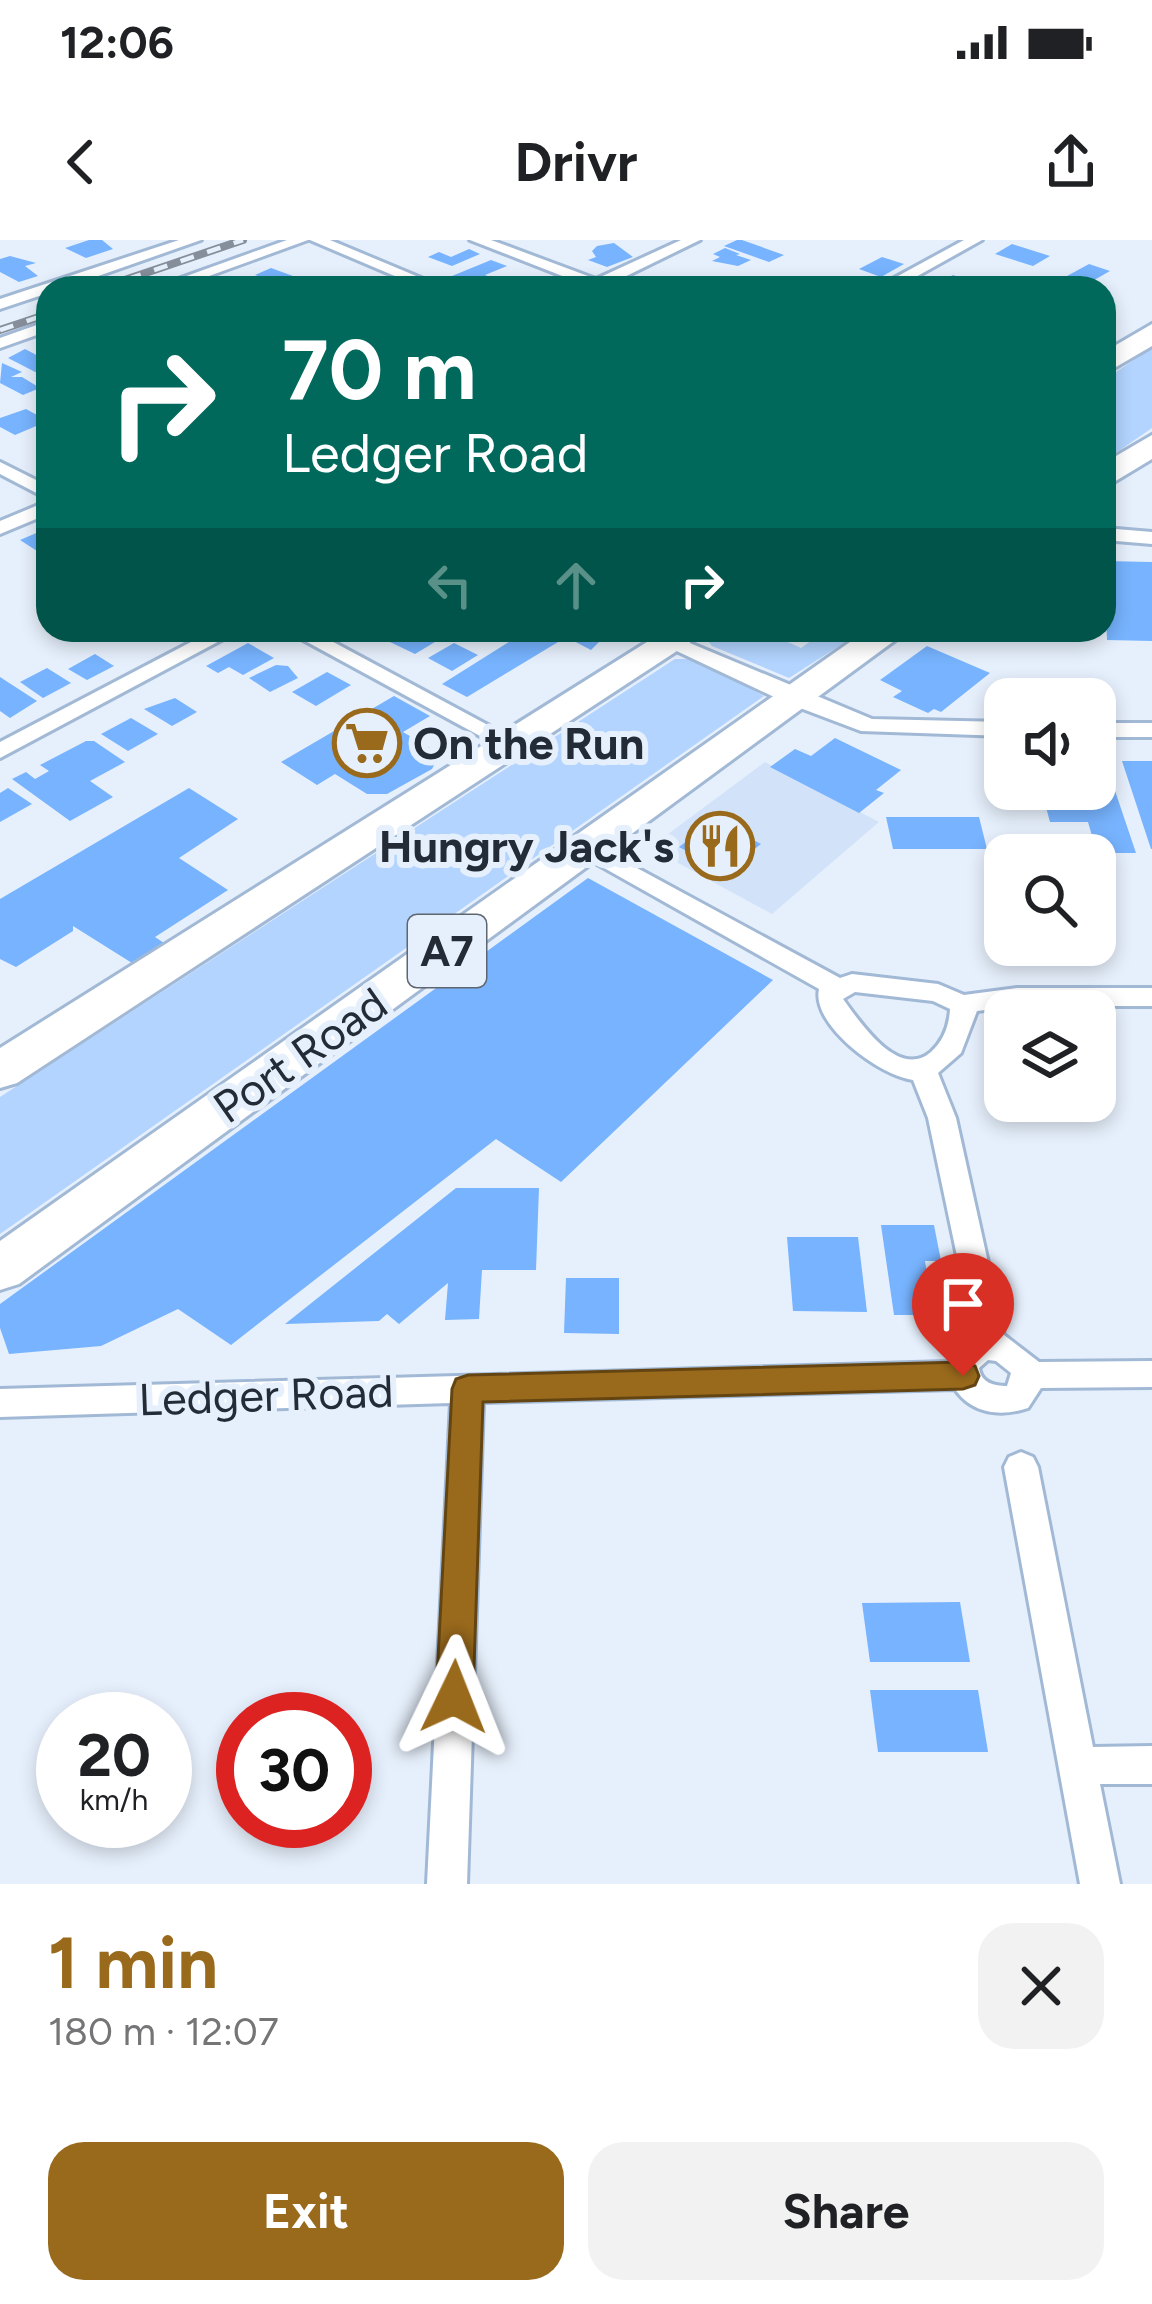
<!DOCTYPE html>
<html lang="en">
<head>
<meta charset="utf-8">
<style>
	:root { --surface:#fff; --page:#f2f2f2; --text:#202124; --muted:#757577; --accent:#9a6a1c }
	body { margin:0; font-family:Figtree,sans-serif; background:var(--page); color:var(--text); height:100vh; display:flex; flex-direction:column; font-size:45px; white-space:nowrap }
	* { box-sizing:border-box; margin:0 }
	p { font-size:39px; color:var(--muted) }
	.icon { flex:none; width:66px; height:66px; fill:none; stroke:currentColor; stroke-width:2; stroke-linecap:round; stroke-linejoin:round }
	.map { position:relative; height:1644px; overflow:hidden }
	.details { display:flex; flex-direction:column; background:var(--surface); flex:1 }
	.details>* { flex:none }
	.guide { position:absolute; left:36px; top:36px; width:1080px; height:366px; border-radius:36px; box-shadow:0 6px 18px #0003; background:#00695c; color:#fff; overflow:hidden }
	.tools { position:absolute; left:984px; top:438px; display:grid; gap:24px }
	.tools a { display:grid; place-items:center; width:132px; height:132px; border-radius:24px; background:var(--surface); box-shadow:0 6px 18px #0003; font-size:60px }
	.speed { position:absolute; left:36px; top:1452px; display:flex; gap:24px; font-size:60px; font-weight:700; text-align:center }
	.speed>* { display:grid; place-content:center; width:156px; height:156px; border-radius:50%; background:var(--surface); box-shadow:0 6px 18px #0003; line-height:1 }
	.speed small { font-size:30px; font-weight:400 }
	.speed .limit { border:18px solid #d22; background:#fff; color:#111 }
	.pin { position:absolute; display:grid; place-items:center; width:102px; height:102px; color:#fff; margin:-123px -51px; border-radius:50% 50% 50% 0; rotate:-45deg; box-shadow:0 0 12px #0007 }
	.pin .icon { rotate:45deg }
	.me { position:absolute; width:132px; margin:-66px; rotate:2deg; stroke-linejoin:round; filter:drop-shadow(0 0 9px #0008) }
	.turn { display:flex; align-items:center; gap:42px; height:252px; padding:0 48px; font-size:54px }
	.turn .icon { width:156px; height:156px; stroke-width:2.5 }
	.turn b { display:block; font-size:84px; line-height:102px }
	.lanes { display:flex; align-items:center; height:114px; padding:0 48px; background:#0003; justify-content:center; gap:60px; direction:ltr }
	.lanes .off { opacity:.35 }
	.round { display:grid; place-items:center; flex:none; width:126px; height:126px; border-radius:36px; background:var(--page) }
	.summary { display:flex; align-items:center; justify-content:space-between; height:204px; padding:0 48px }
	h1 { font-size:72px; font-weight:700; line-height:90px; color:var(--accent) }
	.action { display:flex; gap:24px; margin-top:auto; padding:24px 48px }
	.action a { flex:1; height:138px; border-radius:36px; background:var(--accent); color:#fff; font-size:48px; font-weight:700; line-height:138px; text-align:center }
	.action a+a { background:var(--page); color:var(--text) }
	.status { display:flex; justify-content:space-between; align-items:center; height:84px; padding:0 60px; background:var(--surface); direction:ltr }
	.status svg { height:33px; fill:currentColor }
	header { display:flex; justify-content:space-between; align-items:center; height:156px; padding:0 48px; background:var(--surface); font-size:54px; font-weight:700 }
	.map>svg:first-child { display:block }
	.built { fill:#d2e3f9 }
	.green { fill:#b2d4fe }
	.building { fill:#77b3fe }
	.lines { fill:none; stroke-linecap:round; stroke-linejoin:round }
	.minor-casing { stroke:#a2b9d6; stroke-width:6 }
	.trunk-casing { stroke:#a2b9d6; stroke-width:6 }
	.minor { fill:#fff; fill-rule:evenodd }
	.trunk { fill:#fff; fill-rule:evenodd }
	.rail-casing { stroke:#858e9a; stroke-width:8 }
	.rail { stroke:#e6f0fc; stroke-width:4.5; stroke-dasharray:14; stroke-linecap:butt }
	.route { fill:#9a6a1c; stroke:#644512; stroke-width:3 }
	.labels { text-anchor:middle; stroke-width:12; stroke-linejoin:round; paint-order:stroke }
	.shield { fill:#e6f0fc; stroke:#5d6671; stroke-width:3 }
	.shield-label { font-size:42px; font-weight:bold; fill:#222b36 }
	.poi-label { font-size:45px; font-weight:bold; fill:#222b36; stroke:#e6f0fc; text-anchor:start }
	.street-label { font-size:45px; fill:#222b36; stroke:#e6f0fc }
</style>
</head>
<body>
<div class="status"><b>12:06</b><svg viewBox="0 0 49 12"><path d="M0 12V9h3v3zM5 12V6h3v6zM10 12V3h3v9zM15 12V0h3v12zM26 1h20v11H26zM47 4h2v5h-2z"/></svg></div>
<header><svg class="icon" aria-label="back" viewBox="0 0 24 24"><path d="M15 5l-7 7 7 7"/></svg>Drivr<svg class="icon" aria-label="share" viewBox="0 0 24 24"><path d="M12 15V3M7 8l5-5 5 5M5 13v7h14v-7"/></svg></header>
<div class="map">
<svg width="1152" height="1644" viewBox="0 0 1152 1644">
	<rect width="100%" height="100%" fill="#e6f0fc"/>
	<polygon class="built" points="765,522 879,582 772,674 658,612 656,603"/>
	<g class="green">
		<polygon points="1152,108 1152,188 1104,221 1104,140"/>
		<polygon points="718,390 762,390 801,408 826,390 864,390 789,438 712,406 708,401"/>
		<polygon points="675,419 695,419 764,456 0,994 0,857"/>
	</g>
	<g class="building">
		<polygon points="89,0 102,0 113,9 86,18 65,8"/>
		<polygon points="737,0 742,0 784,15 769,22 724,6"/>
		<polygon points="614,3 633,17 607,27 588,20 596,17 592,11 597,6"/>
		<polygon points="1012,4 1050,16 1033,26 995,14"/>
		<polygon points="725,8 740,14 736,15 751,20 738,26 712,21 720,17 713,14"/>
		<polygon points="469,9 480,14 452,26 428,17 439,12 451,17"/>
		<polygon points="10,16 36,23 25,26 38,36 19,42 0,32 0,19"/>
		<polygon points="882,17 904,24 881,37 859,29"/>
		<polygon points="491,20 507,26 485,35 501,42 487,48 452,36"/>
		<polygon points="1089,24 1110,31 1089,43 1067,36"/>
		<polygon points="271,28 293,36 270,45 260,42 266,39 255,35"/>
		<polygon points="953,35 989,47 989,48 931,48"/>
		<polygon points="25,109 48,121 48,135 43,136 8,118"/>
		<polygon points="2,123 22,132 11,137 22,137 40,148 23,155 0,143"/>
		<polygon points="26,169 48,181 15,195 0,187 0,178"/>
		<polygon points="48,288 48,306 37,311 20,300"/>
		<polygon points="1104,321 1152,322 1152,401 1107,400"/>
		<polygon points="409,390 444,390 450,393 415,414 390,402"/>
		<polygon points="528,390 544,390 563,399 467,457 442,444"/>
		<polygon points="582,390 599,390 607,394 591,410 568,398"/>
		<polygon points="248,403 274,418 243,435 229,427 218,433 206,426"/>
		<polygon points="454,403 478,415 452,431 428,418"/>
		<polygon points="927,406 990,433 941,472 934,469 928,473 893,457 902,451 880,440"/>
		<polygon points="95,414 114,426 87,440 68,429"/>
		<polygon points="276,425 288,426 298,438 270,452 249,438"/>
		<polygon points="47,428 71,443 43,458 20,442"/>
		<polygon points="327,432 351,445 316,466 292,452"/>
		<polygon points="0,437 37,461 10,478 0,471"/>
		<polygon points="394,456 430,476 403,492 440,514 432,529 387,554 367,554 335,534 317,545 281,522"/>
		<polygon points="175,458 197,472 172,486 144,469"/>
		<polygon points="131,478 158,494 128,511 101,494"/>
		<polygon points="835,498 901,530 876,550 884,553 859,573 770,527 795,509 811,516"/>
		<polygon points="86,501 94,501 125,522 90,541 113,557 70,581 12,539 26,532 35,539 49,531 40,525"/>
		<polygon points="1095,521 1105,521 1136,613 1097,613 1088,582 1050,582 1041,549 1095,549"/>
		<polygon points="1122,521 1152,521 1152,609 1151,609"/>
		<polygon points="8,548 32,564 0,582 0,553"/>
		<polygon points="189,548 238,579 179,618 228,650 155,697 164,703 132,723 73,686 73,691 16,727 0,719 0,659"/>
		<polygon points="886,577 979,577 987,609 893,609"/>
		<polygon points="715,579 761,604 725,632 679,607"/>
		<polygon points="588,638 773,740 561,942 496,899 231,1105 178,1069 101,1106 9,1114 0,1088 0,1064"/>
		<polygon points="456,948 539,948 536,1030 482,1030 479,1079 445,1080 448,1043 399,1084 387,1074 379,1081 285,1084"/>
		<polygon points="881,985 934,985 941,1021 925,1021 934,1075 894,1075"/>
		<polygon points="787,997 858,997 867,1072 793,1071"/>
		<polygon points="566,1038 619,1038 619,1094 564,1093"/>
		<polygon points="960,1362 970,1422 870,1422 862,1363"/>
		<polygon points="870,1450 978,1450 988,1512 878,1512"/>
	</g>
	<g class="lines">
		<g class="minor-casing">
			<g id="minor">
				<polygon points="179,0 201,0 64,48 48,48 48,53 0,69 0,59"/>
				<polygon points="287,0 308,0 176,48 153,48"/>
				<polygon points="310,0 330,0 445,48 423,48"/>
				<polygon points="470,0 491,0 596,39 681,0 700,0 610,44 615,48 593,48"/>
				<polygon points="964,0 982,0 896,48 876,48"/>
				<polygon points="48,81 48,91 0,108 0,98"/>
				<polygon points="0,222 48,246 48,259 0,234"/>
				<polygon points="48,261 48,274 0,294 0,281"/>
				<polygon points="1104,288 1152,292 1152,304 1104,300"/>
				<polygon points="214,390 240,390 0,518 0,502"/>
				<polygon points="285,390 311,390 523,504 520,509 504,509"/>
				<polygon points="673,396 872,479 1005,482 1005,496 861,491 787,463 666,406 666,398"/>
				<rect x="1095" y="483" width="57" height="14"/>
				<path d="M589,602L840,738L852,734L938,744L964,755L1017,748H1152V766H1017L977,771L961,813L938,833L956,878L1004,1095L1039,1122L1152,1121V1147L1041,1148L1028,1168C1001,1177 972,1174 955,1149L483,1162L467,1644H427L451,1163L0,1177V1149L948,1122L974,1097L928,878L913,840C880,836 811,785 819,749L581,615L577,610L581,605ZM855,752L933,761L950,769C949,786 944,800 931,812C898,840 860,782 843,759ZM988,1120L996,1121L1011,1133L1007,1146C994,1146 981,1143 979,1128Z"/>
				<polygon points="1021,1212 1033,1217 1038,1227 1093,1507 1152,1506 1152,1544 1100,1544 1120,1644 1080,1644 1004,1227 1009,1217"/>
			</g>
		</g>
		<g class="trunk-casing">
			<g id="trunk">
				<polygon points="1152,84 1152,106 1104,134 1104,112"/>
				<polygon points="1152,195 1152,219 1104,248 1104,223"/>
				<polygon points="666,390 709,390 17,843 0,848 0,808"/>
				<polygon points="867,390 909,390 19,1044 0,1050 0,1001"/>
			</g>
		</g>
		<use href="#minor" class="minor"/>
		<use href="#trunk" class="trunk"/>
		<g class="rail-casing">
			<g id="rail">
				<polyline points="101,48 243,0"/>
				<polyline points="0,90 48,74"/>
			</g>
		</g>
		<use href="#rail" class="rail"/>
	</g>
	<polygon class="route" points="963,1122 975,1126 979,1136 975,1145 963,1149 483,1162 473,1457 468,1470 454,1475 441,1470 436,1457 452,1149 456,1139 468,1135"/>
	<defs>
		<g id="supermarket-ring" transform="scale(3.45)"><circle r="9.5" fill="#e6f0fc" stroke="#9a6a1c" stroke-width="1.5"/><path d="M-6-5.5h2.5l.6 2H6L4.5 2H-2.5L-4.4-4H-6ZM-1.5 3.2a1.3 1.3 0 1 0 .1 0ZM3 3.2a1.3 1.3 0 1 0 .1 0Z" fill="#9a6a1c"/></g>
		<g id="restaurant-ring" transform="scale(3.45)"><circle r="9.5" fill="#e6f0fc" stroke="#9a6a1c" stroke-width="1.5"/><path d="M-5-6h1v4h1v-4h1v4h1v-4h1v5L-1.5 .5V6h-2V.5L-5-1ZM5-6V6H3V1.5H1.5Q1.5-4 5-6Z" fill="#9a6a1c"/></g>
	</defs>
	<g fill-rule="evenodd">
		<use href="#supermarket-ring" x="367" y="503"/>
		<use href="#restaurant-ring" x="720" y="606"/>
	</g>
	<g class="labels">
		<rect class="shield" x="408" y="675" width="78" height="72" rx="9"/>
		<g class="shield-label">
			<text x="447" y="726">A7</text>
		</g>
		<g class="poi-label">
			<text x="413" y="519">On the Run</text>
			<text x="674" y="622" text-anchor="end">Hungry Jack's</text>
		</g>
		<g class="street-label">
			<text transform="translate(300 815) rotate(-35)" y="16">Port Road</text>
			<text transform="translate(266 1155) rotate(-2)" y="16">Ledger Road</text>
		</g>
	</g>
</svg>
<div class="tools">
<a><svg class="icon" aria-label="sound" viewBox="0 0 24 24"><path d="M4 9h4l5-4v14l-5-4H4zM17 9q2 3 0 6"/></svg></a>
<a><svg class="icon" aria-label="search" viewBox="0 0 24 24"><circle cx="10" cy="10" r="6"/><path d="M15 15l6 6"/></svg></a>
<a><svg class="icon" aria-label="layers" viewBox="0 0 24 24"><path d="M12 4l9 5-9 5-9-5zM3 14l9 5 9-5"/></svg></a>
</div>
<div class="speed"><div>20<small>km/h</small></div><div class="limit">30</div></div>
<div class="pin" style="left:963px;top:1136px;background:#d93025"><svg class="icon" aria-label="arrive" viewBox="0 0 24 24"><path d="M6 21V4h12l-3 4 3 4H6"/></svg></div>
<svg class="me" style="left:454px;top:1457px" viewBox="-20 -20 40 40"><path d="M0-17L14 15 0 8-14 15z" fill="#9a6a1c" stroke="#fff" stroke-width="4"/></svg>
<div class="guide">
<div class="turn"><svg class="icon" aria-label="right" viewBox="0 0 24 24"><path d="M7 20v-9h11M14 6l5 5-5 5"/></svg><div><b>70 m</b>Ledger Road</div></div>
<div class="lanes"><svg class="icon off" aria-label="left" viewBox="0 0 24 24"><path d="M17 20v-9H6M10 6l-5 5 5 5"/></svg><svg class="icon off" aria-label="ahead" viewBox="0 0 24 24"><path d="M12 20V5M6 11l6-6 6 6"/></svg><svg class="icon" aria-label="right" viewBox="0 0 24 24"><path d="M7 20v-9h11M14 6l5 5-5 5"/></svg></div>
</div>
</div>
<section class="details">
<div class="summary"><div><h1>1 min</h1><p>180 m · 12:07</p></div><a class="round"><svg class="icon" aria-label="close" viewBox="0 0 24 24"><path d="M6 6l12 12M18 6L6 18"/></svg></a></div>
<div class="action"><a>Exit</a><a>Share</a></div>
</section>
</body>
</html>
